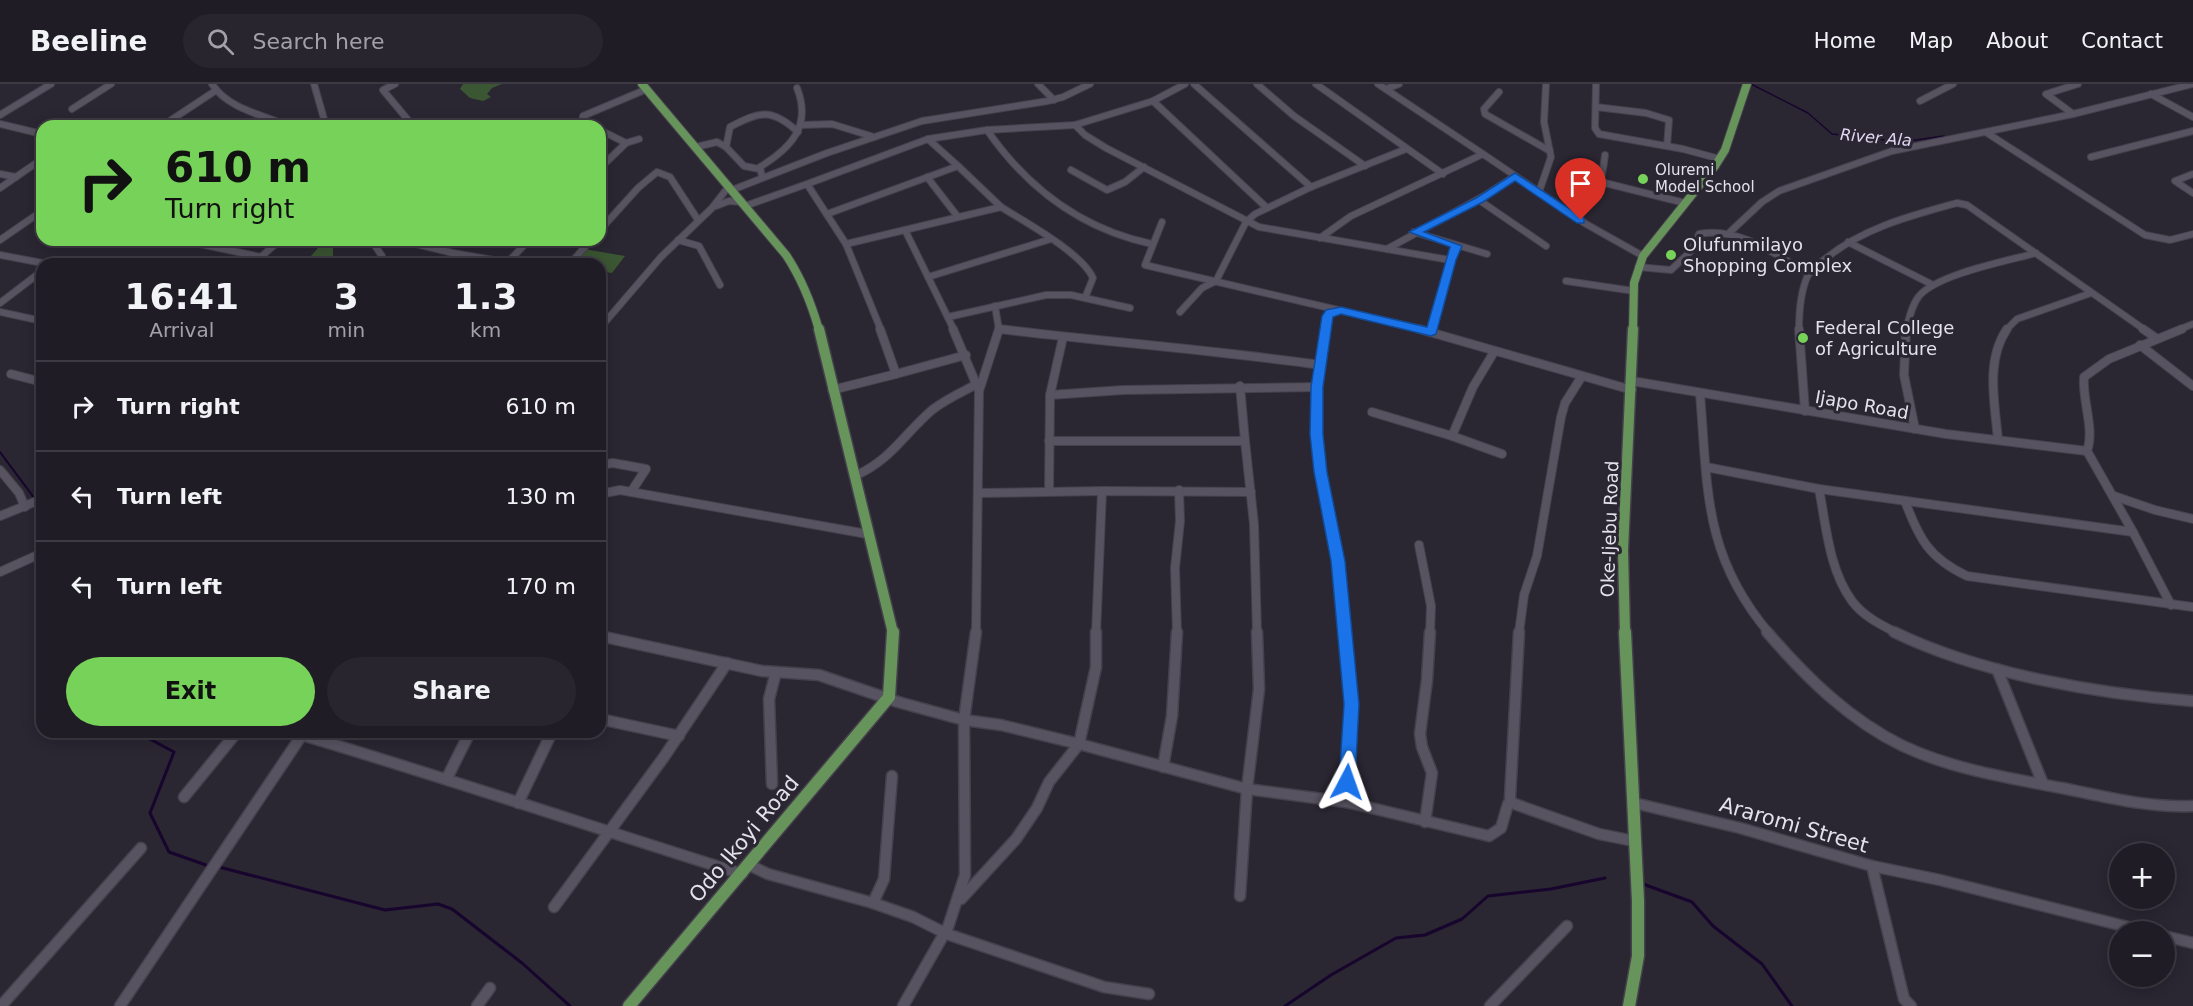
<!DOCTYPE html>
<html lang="en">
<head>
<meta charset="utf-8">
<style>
	:root { --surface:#201c26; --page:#28252e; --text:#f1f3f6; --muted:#a2a1a7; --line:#3d3a43; --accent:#77d259 }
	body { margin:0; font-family:"DejaVu Sans",sans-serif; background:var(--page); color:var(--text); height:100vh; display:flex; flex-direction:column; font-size:22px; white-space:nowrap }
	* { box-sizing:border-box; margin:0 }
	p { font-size:20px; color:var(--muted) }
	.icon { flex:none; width:33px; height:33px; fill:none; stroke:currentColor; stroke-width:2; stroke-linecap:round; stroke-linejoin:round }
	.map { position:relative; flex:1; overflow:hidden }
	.details { position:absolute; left:36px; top:174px; width:570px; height:480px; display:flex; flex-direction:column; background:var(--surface); border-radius:18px; box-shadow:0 3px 15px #0003,0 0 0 2px var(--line) }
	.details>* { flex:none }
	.guide { position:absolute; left:36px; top:36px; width:570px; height:126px; border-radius:18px; box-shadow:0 3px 15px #0003,0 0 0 2px var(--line); background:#77d259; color:#111; overflow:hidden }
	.tools { position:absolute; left:2109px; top:759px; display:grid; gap:12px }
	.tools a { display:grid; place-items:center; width:66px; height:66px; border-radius:50%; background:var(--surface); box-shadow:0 3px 15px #0003,0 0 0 2px var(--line); font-size:30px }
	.pin { position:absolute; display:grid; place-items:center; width:51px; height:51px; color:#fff; margin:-62px -26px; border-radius:50% 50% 50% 0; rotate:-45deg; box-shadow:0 0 6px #0007 }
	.pin .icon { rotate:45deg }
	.me { position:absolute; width:66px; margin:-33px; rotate:4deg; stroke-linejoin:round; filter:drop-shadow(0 0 4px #0008) }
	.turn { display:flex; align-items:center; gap:21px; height:126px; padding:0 30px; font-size:27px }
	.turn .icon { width:78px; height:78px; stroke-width:2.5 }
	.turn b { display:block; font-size:42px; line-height:51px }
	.eta { display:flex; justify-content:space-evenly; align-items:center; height:102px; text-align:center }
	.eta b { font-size:36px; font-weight:700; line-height:42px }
	.cta { display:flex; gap:12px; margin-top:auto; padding:12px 30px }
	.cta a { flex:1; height:69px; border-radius:36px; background:var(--accent); color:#111; font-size:24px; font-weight:700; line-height:69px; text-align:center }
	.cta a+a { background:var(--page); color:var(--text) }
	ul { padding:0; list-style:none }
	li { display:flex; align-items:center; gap:18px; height:90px; padding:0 30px; border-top:2px solid var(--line) }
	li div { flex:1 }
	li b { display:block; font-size:22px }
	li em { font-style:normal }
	header { display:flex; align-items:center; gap:36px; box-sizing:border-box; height:84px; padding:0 30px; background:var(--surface); border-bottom:2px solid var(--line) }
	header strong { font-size:28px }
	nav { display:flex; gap:33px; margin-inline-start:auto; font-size:21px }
	.search { width:420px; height:54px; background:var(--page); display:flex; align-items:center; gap:15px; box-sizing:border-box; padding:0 21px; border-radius:33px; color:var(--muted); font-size:22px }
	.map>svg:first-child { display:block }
	.green { fill:#3b5633 }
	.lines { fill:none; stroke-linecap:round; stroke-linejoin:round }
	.stream-far2 { stroke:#17052d; stroke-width:1.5 }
	.stream-far1 { stroke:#17052d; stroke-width:2 }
	.stream { stroke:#17052d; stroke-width:3 }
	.minor-far2-casing { stroke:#45414c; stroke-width:8 }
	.minor-far1-casing { stroke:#45414c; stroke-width:10 }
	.minor-casing { stroke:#45414c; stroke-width:13 }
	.major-far2-casing { stroke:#45414c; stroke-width:10 }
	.major-far1-casing { stroke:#45414c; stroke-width:13 }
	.major-casing { stroke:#45414c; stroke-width:15 }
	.minor-far2 { stroke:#575361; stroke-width:6 }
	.minor-far1 { stroke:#575361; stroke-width:8 }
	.minor { stroke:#575361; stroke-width:10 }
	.major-far2 { stroke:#67945b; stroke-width:8 }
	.major-far1 { stroke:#67945b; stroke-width:10 }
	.major { stroke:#67945b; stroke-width:12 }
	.route { fill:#1a73e8; stroke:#114b97; stroke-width:1.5 }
	.poi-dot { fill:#77d259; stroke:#2a2632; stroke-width:2 }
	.labels { text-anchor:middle; stroke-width:6; stroke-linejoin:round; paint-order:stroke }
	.far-poi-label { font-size:15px; fill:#e3e1e9; stroke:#2a2632; text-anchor:start }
	.far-water-label { font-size:16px; font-style:italic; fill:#e2d8f6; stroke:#2a2632 }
	.poi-label { font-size:18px; fill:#e3e1e9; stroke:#2a2632; text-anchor:start }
	.street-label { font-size:18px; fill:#e3e1e9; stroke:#2a2632 }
	.near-street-label { font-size:21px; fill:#e3e1e9; stroke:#2a2632 }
</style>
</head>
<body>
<header>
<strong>Beeline</strong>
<div class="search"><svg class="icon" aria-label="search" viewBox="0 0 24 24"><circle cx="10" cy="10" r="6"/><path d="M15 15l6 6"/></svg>Search here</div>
<nav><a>Home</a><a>Map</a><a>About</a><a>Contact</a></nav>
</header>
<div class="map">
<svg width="2193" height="922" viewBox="0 0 2193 922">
	<rect width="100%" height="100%" fill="#2a2632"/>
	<g class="green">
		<polygon points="463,0 502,0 492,4 487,10 491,13 483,17 470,14 460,5"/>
		<polygon points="325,156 333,156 333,180 304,180"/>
		<polygon points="584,165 625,172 612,189 606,188 600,196 600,180 572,180"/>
	</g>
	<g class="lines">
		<polyline class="stream-far2" points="1751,0 1808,29 1832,50 1902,58 1944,52"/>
		<polyline class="stream-far1" points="0,368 35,415"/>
		<g class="stream">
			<polyline points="137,648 174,668 150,729 169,768 206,781"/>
			<polyline points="219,783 385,826 438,820 452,825 522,879 570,922"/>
			<polyline points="1643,800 1692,818 1713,842 1762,880 1792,922"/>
			<polyline points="1285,922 1331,891 1396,854 1425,851 1462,835 1488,812 1551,805 1605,794"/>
		</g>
		<g class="minor-far2-casing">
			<g id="minor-far2">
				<path d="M212,0C228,25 263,31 289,42"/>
				<polyline points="314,0 326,42"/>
				<polyline points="395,0 383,6 413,42"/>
				<polyline points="1038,0 1054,16"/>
				<polyline points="1194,0 1311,103"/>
				<polyline points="1257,0 1294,32 1365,82"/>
				<polyline points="1316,0 1443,90"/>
				<polyline points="1378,0 1483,70"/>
				<polyline points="1596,0 1595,44 1599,50 1683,65 1720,75"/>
				<polyline points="1386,5 1399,0"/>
				<polyline points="1499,8 1484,25 1485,30 1550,67"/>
				<polyline points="2151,10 2193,33"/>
				<polyline points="1153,17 1266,123"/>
				<polyline points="1920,17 1953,0"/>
				<polyline points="1596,23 1646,29 1669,36 1667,62"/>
				<polyline points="72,25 111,0"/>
				<polyline points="2073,30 2046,10 2078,0"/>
				<polyline points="0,31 51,0"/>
				<polyline points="0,40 42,50"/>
				<polyline points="802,41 832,40 874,53"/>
				<polyline points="1075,41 1085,51 1106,64 1259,143 1450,176"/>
				<polyline points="162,42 215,7"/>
				<polyline points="592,42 582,37 583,32 647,5"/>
				<polyline points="600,46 626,59"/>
				<path d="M987,46C1028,105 1081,145 1152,160"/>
				<polyline points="1987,49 2145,151 2170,156 2193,150"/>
				<polyline points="928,55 958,82"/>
				<polyline points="696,63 717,58 726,63 744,82 759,85"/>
				<path d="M726,63L730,43C760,27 772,24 798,48"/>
				<polyline points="2091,73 2193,47"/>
				<polyline points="600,84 626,59 639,55"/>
				<polyline points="1071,86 1107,106 1125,98 1144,83"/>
				<polyline points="0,90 16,93"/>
				<polyline points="2193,90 2175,97 2193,109"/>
				<path d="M762,93L760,83C791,64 812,42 797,4"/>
				<polyline points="927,93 958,133"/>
				<polyline points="1601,98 1685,119"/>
				<polyline points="807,100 928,55 987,46 1075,41 1153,17 1185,0"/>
				<polyline points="0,104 42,75"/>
				<polyline points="732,106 827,69 922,37 1048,17 1063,13 1090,0"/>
				<polyline points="1539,108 1551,73 1544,38 1546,0"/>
				<polyline points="1479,116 1546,162"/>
				<polyline points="716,122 729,117 742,118"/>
				<polyline points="745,122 807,100 846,160 881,246"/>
				<polyline points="827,130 958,82 1001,123"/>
				<path d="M1576,132C1598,115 1602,97 1605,71"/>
				<polyline points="1162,138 1145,181 1424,246"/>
				<polyline points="600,146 638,104 657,88 670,93 698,136"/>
				<polyline points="905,146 954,246"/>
				<polyline points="1414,148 1487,170"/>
				<polyline points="1730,148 1762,118 1779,107 1892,67 2073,30 2193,0"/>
				<polyline points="1320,154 1351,132 1483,70 1586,140 1643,172"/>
				<polyline points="0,156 42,127"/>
				<polyline points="181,156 261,173"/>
				<polyline points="371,156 382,172 384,180"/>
				<polyline points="400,156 453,169 517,180"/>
				<polyline points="678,156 699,162 720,201"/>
				<polyline points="1848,158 1933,201"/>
				<path d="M846,160L1001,123C1025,138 1082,169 1093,194L1085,214"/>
				<polyline points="1387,165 1484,112 1515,92"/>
				<polyline points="0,171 48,180"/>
				<polyline points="508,178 529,156"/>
				<polyline points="253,180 280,156"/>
				<polyline points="570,180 591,156"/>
				<path d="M1638,183L1671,186L1692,166L1699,150C1739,142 1776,171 1809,190"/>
				<polyline points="928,193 1051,155"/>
				<polyline points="1566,197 1634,207"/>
				<polyline points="0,219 42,187"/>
				<polyline points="995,222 999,246"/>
				<polyline points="0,228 42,237"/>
				<polyline points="1180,228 1202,204 1216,197 1246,138 1255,130 1311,103 1406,65"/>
				<polyline points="948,233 1046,211 1071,211 1130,224"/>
				<polyline points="600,244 661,173 712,124 729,102"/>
				<polyline points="999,245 1009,246"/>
				<polyline points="1325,246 1327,232 1337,226"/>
				<polyline points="1431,246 1450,176 1456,162"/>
				<path d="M1799,246C1799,228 1800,208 1808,191C1812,185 1819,180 1825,175C1863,144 1910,132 1957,119L1967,121L2145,246"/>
				<path d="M1906,246C1909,234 1912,221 1919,212C1938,190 2007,177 2036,169"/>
				<polyline points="2006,246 2017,235 2091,209"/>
				<polyline points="2178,246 2193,240"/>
			</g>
		</g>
		<g class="minor-far1-casing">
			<g id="minor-far1">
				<polyline points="953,245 979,307 976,549"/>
				<path d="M999,245C1106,258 1214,266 1321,281"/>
				<polyline points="1325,245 1317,303 1317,350 1320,388 1338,477 1345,549"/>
				<polyline points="1419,245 1632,306"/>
				<polyline points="1799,245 1805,327"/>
				<polyline points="1906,245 1904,291 1915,345"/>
				<polyline points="2143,245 2156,254"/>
				<polyline points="1431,248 1432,245"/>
				<polyline points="2140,261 2193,302"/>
				<polyline points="1494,268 1473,303 1452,352 1502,370"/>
				<polyline points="11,290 42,298"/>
				<polyline points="896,290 966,271"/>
				<polyline points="1632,297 1946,350 2087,367"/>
				<polyline points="832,306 896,290 880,245"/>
				<polyline points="979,307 999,245"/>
				<path d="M1700,310C1708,405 1703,471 1769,549"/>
				<polyline points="1050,311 1123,306 1317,303"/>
				<polyline points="1372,328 1452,352"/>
				<path d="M1998,356C1995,320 1985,277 2007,245"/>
				<polyline points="1049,357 1245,357 1240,302"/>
				<polyline points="1245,357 1254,440 1257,549"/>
				<path d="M2087,367C2095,345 2082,317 2084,293L2109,275L2182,245"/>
				<polyline points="2087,367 2133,448"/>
				<polyline points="600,381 613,379 646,385 631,408"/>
				<polyline points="1706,383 1819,405 2133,448 2171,521"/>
				<polyline points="0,386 19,409 25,423"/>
				<path d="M855,392C892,375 903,351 932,326C946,315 962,308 977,300"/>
				<path d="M1819,405C1826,441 1829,486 1852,517C1863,532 1881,541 1897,549"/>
				<polyline points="1049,407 1050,311 1063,253"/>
				<polyline points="980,409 1102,407"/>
				<polyline points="600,410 620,406 867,450"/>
				<polyline points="2114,412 2155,426 2193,435"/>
				<path d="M1905,417C1919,455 1929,474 1967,492L2193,523"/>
				<polyline points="0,432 42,415"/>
				<polyline points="1419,461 1431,522 1430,549"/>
				<polyline points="0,488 42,469"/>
				<polyline points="1096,549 1102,407 1251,408"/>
				<polyline points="1177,549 1175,484 1180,437 1179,406"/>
				<polyline points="1519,549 1524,511 1537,472 1561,333 1565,319 1582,292"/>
			</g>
		</g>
		<g class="minor-casing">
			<g id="minor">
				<polyline points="1344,548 1351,620 1346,718"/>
				<polyline points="1519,548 1510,714 1512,719 1599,750 1634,757"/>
				<path d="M1767,548C1806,593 1849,636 1903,662C1952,685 2008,694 2062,704C2106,713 2148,724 2193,722"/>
				<path d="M1894,548C1980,590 2098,610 2193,617"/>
				<polyline points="600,552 762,587 819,591 898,618 964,636 1001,641 1079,660 1247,705 1346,718 1489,752 1501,744 1508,720 1512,719"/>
				<polyline points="1997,585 2043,700"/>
				<polyline points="600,635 679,652"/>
				<path d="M302,651C450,695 595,744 742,790"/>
				<polyline points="1163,683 1172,632 1177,548"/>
				<polyline points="447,694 470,648"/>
				<polyline points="772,700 769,615 776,588"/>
				<polyline points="184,713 237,648"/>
				<polyline points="518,719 552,648"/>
				<polyline points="1634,719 1740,744 1872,782 1940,796 2148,848"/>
				<polyline points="1425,738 1432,689 1422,663 1420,650 1427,596 1430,548"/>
				<polyline points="749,781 768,790 873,819 913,833 947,850 1104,903 1149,910"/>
				<polyline points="1872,782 1904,915 1911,922"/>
				<polyline points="1240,812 1247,705 1259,605 1257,548"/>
				<polyline points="961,815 1016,755 1037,724 1049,698 1079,660 1096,583 1096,548"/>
				<polyline points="873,819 884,795 892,692"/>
				<polyline points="554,823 664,673 727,579"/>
				<polyline points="2164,852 2193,859"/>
				<polyline points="1,922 141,764"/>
				<polyline points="120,922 304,648"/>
				<polyline points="477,922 490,904"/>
				<polyline points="903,922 948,843 965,791 964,636 976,548"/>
				<polyline points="1490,922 1567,842"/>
			</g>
		</g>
		<g class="major-far2-casing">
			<g id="major-far2">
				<path d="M642,0L786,171C802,195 811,218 819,246"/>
				<polyline points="1633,246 1634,199 1643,172 1715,82 1725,66 1747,0"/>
			</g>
		</g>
		<g class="major-far1-casing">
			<g id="major-far1">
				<polyline points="819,245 893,549"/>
				<polyline points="1625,549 1623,466 1633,245"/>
			</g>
		</g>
		<g class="major-casing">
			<g id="major">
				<polyline points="1625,548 1638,817 1638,872 1629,922"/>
				<polyline points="629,922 889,613 893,548"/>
			</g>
		</g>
		<use href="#minor-far2" class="minor-far2"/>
		<use href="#minor-far1" class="minor-far1"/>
		<use href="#minor" class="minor"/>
		<use href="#major-far2" class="major-far2"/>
		<use href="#major-far1" class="major-far1"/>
		<use href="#major" class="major"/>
	</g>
	<polygon class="route" points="1515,89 1584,134 1584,139 1577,139 1515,97 1483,118 1424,148 1462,162 1456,176 1436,250 1431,252 1341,230 1333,233 1323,303 1323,350 1327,388 1345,477 1359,620 1355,698 1352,703 1347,705 1341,703 1339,698 1344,620 1331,477 1314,388 1310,350 1311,303 1322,232 1326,226 1341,223 1427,243 1450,163 1409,148 1476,114"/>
	<g class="poi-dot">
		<circle cx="1643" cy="95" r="6"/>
		<circle cx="1671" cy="171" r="6"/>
		<circle cx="1803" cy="254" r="6"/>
	</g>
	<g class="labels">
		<g class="far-poi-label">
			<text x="1655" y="91">Oluremi<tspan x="1655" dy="17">Model School</tspan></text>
		</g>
		<g class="far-water-label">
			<text transform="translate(1876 53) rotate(5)" y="6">River Ala</text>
		</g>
		<g class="poi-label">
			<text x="1683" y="167">Olufunmilayo<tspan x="1683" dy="21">Shopping Complex</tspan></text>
			<text x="1815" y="250">Federal College<tspan x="1815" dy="21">of Agriculture</tspan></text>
		</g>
		<g class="street-label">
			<text transform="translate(1862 321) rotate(10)" y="6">Ijapo Road</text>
			<text transform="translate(1610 445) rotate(-88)" y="6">Oke-Ijebu Road</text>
		</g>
		<g class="near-street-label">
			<text transform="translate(1794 741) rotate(16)" y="7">Araromi Street</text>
			<text transform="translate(744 755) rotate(-50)" y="7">Odo Ikoyi Road</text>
		</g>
	</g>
</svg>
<div class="tools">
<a>+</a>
<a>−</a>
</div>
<div class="pin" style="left:1581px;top:136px;background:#d93025"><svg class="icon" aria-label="arrive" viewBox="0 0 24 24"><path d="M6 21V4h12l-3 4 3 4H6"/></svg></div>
<svg class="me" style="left:1347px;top:698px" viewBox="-20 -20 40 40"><path d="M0-17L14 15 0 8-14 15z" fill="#1a73e8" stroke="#fff" stroke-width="4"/></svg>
<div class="guide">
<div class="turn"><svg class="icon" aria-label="right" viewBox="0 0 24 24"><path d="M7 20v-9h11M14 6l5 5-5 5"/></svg><div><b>610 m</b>Turn right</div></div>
</div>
<section class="details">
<div class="eta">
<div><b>16:41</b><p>Arrival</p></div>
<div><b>3</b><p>min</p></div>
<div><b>1.3</b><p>km</p></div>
</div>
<ul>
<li><svg class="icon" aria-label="right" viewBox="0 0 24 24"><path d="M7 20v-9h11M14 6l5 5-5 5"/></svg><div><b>Turn right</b></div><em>610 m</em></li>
<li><svg class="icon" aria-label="left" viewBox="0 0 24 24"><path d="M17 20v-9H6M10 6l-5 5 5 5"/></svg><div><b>Turn left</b></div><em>130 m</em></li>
<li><svg class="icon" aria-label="left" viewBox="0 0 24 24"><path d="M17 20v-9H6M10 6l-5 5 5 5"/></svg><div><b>Turn left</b></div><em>170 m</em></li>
</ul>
<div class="cta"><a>Exit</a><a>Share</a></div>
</section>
</div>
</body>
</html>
